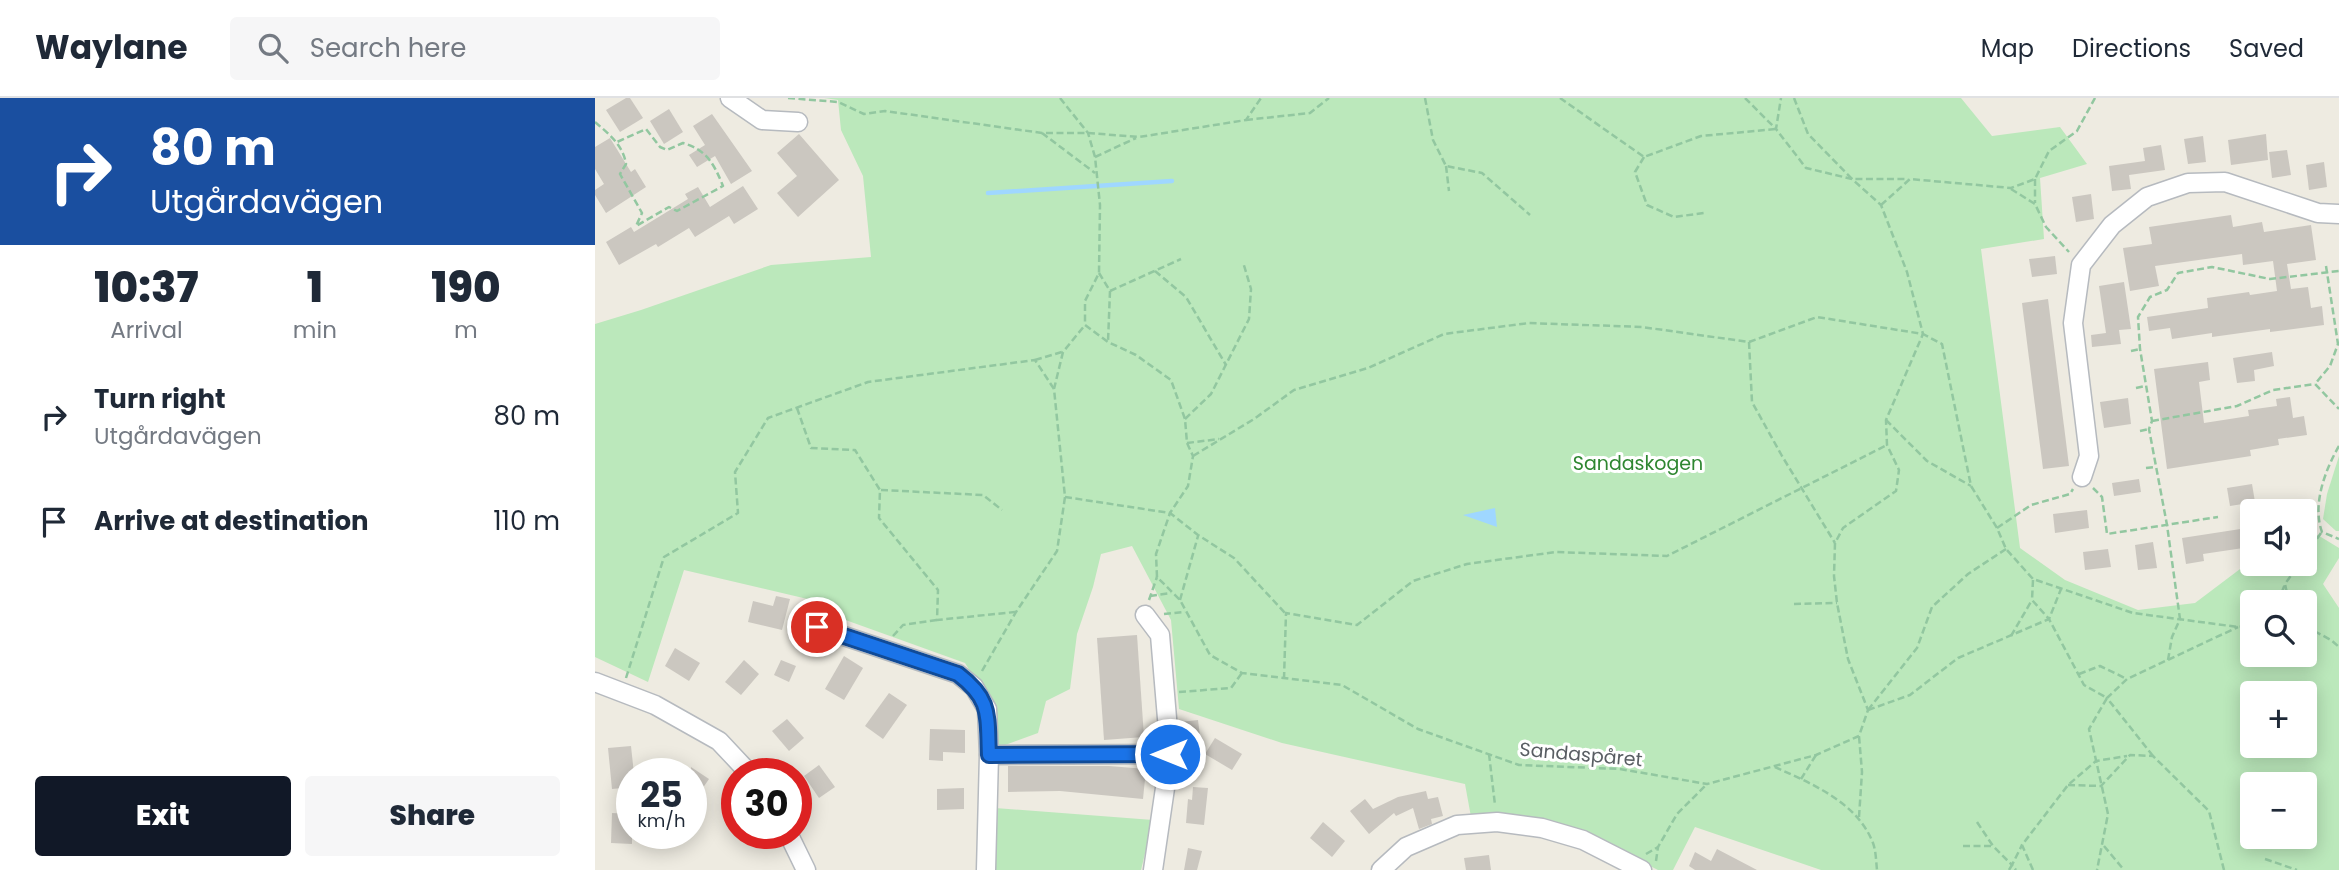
<!DOCTYPE html>
<html lang="en">
<head>
<meta charset="utf-8">
<style>
	:root { --surface:#fff; --page:#f6f6f7; --text:#1f2937; --muted:#747a83; --line:#e0e1e3; --accent:#111827 }
	body { margin:0; font-family:Poppins,sans-serif; background:var(--page); color:var(--text); height:100vh; display:flex; flex-direction:column; font-size:26px; white-space:nowrap }
	* { box-sizing:border-box; margin:0 }
	p { font-size:23px; color:var(--muted) }
	.icon { flex:none; width:38px; height:38px; fill:none; stroke:currentColor; stroke-width:2; stroke-linecap:round; stroke-linejoin:round }
	.map { position:relative; flex:1; overflow:hidden }
	.details { display:flex; flex-direction:column; background:var(--surface); width:595px }
	.details>* { flex:none }
	.banner { background:#1a4fa0; color:#fff; overflow:hidden }
	.fabs { position:absolute; left:1645px; top:401px; display:grid; gap:14px }
	.fabs a { display:grid; place-items:center; width:77px; height:77px; border-radius:7px; background:var(--surface); box-shadow:0 4px 18px #0003; font-size:35px }
	.speed { position:absolute; left:21px; top:660px; display:flex; gap:14px; font-size:35px; font-weight:700; text-align:center }
	.speed>* { display:grid; place-content:center; width:91px; height:91px; border-radius:50%; background:var(--surface); box-shadow:0 4px 18px #0003; line-height:1 }
	.speed small { font-size:18px; font-weight:400 }
	.speed .limit { border:10px solid #d22; background:#fff; color:#111 }
	.pin { position:absolute; display:grid; place-items:center; width:60px; height:60px; color:#fff; margin:-30px; border:4px solid #fff; border-radius:50%; box-shadow:0 2px 7px #0007 }
	.me { position:absolute; width:77px; margin:-38px; rotate:270deg; stroke-linejoin:round; filter:drop-shadow(0 0 5px #0008) }
	.turn { display:flex; align-items:center; gap:24px; height:147px; padding:0 35px; font-size:32px }
	.turn .icon { width:91px; height:91px; stroke-width:2.5 }
	.turn b { display:block; font-size:49px; line-height:60px }
	.eta { display:flex; justify-content:space-evenly; align-items:center; height:119px; text-align:center }
	.eta b { font-size:42px; font-weight:800; line-height:49px }
	.button { display:flex; gap:14px; margin-top:auto; padding:14px 35px }
	.button a { flex:1; height:80px; border-radius:7px; background:var(--accent); color:#fff; font-size:28px; font-weight:800; line-height:80px; text-align:center }
	.button a+a { background:var(--page); color:var(--text) }
	ul { padding:0; list-style:none }
	li { display:flex; align-items:center; gap:21px; height:105px; padding:0 35px }
	li div { flex:1 }
	li b { display:block; font-size:26px }
	li em { font-style:normal }
	header { display:flex; align-items:center; gap:42px; box-sizing:border-box; height:98px; padding:0 35px; background:var(--surface); border-bottom:2px solid var(--line) }
	header strong { font-size:33px }
	nav { display:flex; gap:38px; margin-inline-start:auto; font-size:24px }
	.search { width:490px; height:63px; background:var(--page); display:flex; align-items:center; gap:18px; box-sizing:border-box; padding:0 24px; border-radius:7px; color:var(--muted); font-size:26px }
	main { display:flex; flex:1; min-height:0 }
	.map>svg:first-child { display:block }
	.green { fill:#bbe8bb; fill-rule:evenodd }
	.water { fill:#9fd7ff }
	.lines { fill:none; stroke-linecap:round; stroke-linejoin:round }
	.stream { stroke:#9fd7ff; stroke-width:4.5 }
	.building { fill:#cbc7c0 }
	.minor-casing { stroke:#b6babf; stroke-width:21 }
	.path { stroke:#92c7a0; stroke-width:2.5; stroke-dasharray:7 3.5; stroke-linecap:butt }
	.minor { stroke:#fff; stroke-width:18 }
	.route-casing { stroke:#114b97; stroke-width:18 }
	.route { stroke:#1a73e8; stroke-width:12 }
	.labels { text-anchor:middle; stroke-width:6; stroke-linejoin:round; paint-order:stroke }
	.park-label { font-size:19px; fill:#2e8630; stroke:#fff }
	.street-label { font-size:19px; fill:#595e63; stroke:#fff }
</style>
</head>
<body>
<header>
<strong>Waylane</strong>
<div class="search"><svg class="icon" aria-label="search" viewBox="0 0 24 24"><circle cx="10" cy="10" r="6"/><path d="M15 15l6 6"/></svg>Search here</div>
<nav><a>Map</a><a>Directions</a><a>Saved</a></nav>
</header>
<main>
<section class="details">
<div class="banner">
<div class="turn"><svg class="icon" aria-label="right" viewBox="0 0 24 24"><path d="M7 20v-9h11M14 6l5 5-5 5"/></svg><div><b>80 m</b>Utgårdavägen</div></div>
</div>
<div class="eta">
<div><b>10:37</b><p>Arrival</p></div>
<div><b>1</b><p>min</p></div>
<div><b>190</b><p>m</p></div>
</div>
<ul>
<li><svg class="icon" aria-label="right" viewBox="0 0 24 24"><path d="M7 20v-9h11M14 6l5 5-5 5"/></svg><div><b>Turn right</b><p>Utgårdavägen</p></div><em>80 m</em></li>
<li><svg class="icon" aria-label="arrive" viewBox="0 0 24 24"><path d="M6 21V4h12l-3 4 3 4H6"/></svg><div><b>Arrive at destination</b></div><em>110 m</em></li>
</ul>
<div class="button"><a>Exit</a><a>Share</a></div>
</section>
<div class="map">
<svg width="1744" height="772" viewBox="0 0 1744 772">
	<rect width="100%" height="100%" fill="#eeebe1"/>
	<g class="green">
		<path d="M229,0H1366L1397,38L1465,29L1492,66L1445,80L1449,141L1386,151L1425,450L1470,482L1543,512L1600,505L1657,462V466H1710V424L1721,436L1744,450V460L1728,486L1744,510V772H1226L1100,729L1078,772H1063L990,735L876,719L870,686L687,645L584,611L576,522L537,448L506,456L498,489L482,536L475,591L451,603L443,635L402,650L398,611L370,565L245,520L221,503L89,472L53,584L0,559V226L46,212L176,167L276,159L268,78L246,32L243,2ZM1657,504H1710V556H1657ZM1657,595H1710V648H1657ZM1657,686H1710V738H1657Z"/>
		<polygon points="1744,358 1744,433 1741,433 1728,421 1732,396"/>
		<polygon points="400,710 558,722 546,772 398,772"/>
	</g>
	<polygon class="water" points="900,410 902,429 868,417"/>
	<g class="lines">
		<polyline class="stream" points="393,95 577,83"/>
	</g>
	<g class="building">
		<polygon points="31,0 35,0 48,20 25,34 11,12"/>
		<polygon points="74,11 88,34 69,46 55,23"/>
		<polygon points="117,16 157,73 136,86 120,58 102,69 94,57 110,47 98,28"/>
		<polygon points="204,36 244,82 203,119 182,95 202,78 182,55"/>
		<polygon points="1671,36 1673,62 1636,67 1633,42"/>
		<polygon points="1608,38 1611,64 1593,66 1589,41"/>
		<polygon points="15,40 36,74 40,71 51,89 11,115 0,97 0,92 9,86 0,71 0,49"/>
		<polygon points="1566,47 1570,72 1534,77 1536,91 1517,93 1514,68 1550,63 1548,50"/>
		<polygon points="1692,52 1696,77 1677,80 1674,54"/>
		<polygon points="1729,64 1732,89 1714,92 1711,67"/>
		<polygon points="148,88 163,111 139,126 134,118 100,139 94,130 63,149 61,146 24,167 11,144 36,129 39,134 93,101 90,96 103,89 115,109"/>
		<polygon points="1496,96 1499,121 1481,124 1477,99"/>
		<polygon points="1636,117 1638,129 1667,124 1669,134 1716,127 1721,162 1692,166 1696,191 1713,189 1716,210 1727,208 1729,227 1675,234 1675,231 1617,239 1617,235 1577,241 1575,230 1554,233 1552,219 1613,210 1612,200 1654,194 1655,197 1682,193 1678,163 1648,167 1647,156 1560,168 1564,188 1535,193 1528,150 1557,146 1554,129"/>
		<polygon points="1460,158 1462,176 1437,179 1434,161"/>
		<polygon points="1529,184 1536,231 1524,232 1526,246 1497,249 1496,237 1511,235 1504,188"/>
		<polygon points="1453,201 1474,368 1448,371 1427,205"/>
		<polygon points="1677,254 1679,268 1659,272 1660,283 1642,285 1638,260"/>
		<polygon points="1613,264 1615,282 1604,284 1609,325 1654,318 1653,312 1682,308 1681,301 1695,299 1698,320 1709,318 1712,337 1683,341 1684,347 1655,352 1656,358 1572,371 1559,271"/>
		<polygon points="1533,300 1536,326 1509,330 1505,304"/>
		<polygon points="1544,381 1546,394 1519,398 1517,385"/>
		<polygon points="1657,386 1660,404 1635,408 1632,390"/>
		<polygon points="1492,412 1494,430 1460,435 1458,416"/>
		<polygon points="1652,430 1655,449 1608,456 1609,463 1591,466 1587,440"/>
		<polygon points="1558,444 1562,470 1543,472 1540,447"/>
		<polygon points="1513,451 1516,469 1490,472 1488,454"/>
		<polygon points="181,498 195,501 187,532 153,524 158,503 178,508"/>
		<polygon points="542,537 549,639 509,642 502,540"/>
		<polygon points="80,550 105,565 94,583 70,568"/>
		<polygon points="249,558 268,570 249,602 230,591"/>
		<polygon points="149,562 164,576 146,597 130,584"/>
		<polygon points="186,562 201,568 194,584 179,577"/>
		<polygon points="294,595 312,607 288,641 270,628"/>
		<polygon points="192,621 209,640 194,653 177,633"/>
		<polygon points="603,622 605,638 588,640 585,624"/>
		<polygon points="335,631 370,632 370,655 348,654 348,663 334,662"/>
		<polygon points="620,640 647,656 637,672 610,656"/>
		<polygon points="36,648 39,676 37,676 37,689 17,691 13,650"/>
		<polygon points="224,667 240,689 224,700 209,678"/>
		<polygon points="413,668 514,668 551,671 548,701 465,693 413,694"/>
		<polygon points="96,669 114,681 96,707"/>
		<polygon points="598,689 613,690 609,727 591,725 593,701 597,702"/>
		<polygon points="369,690 369,711 342,712 342,691"/>
		<polygon points="831,693 833,701 843,699 848,718 836,721 837,726 824,731 818,710 801,718 799,715 774,736 755,713 770,701 778,711 803,699"/>
		<polygon points="17,715 37,716 37,746 16,745"/>
		<polygon points="728,724 750,743 737,759 715,740"/>
		<polygon points="593,750 607,753 602,772 589,772"/>
		<polygon points="1122,751 1162,772 1100,772 1094,768 1100,754 1116,763"/>
		<polygon points="894,757 896,772 871,772 869,760"/>
	</g>
	<g class="lines">
		<g class="minor-casing">
			<g id="minor">
				<polyline points="135,0 167,22 203,24"/>
				<polyline points="1487,379 1494,358 1478,225 1486,167 1517,127 1552,99 1593,85 1630,84 1723,115 1744,116"/>
				<polyline points="550,517 565,537 575,656 558,772"/>
				<polyline points="222,529 363,576 379,589 392,611 394,657 391,772"/>
				<polyline points="0,584 60,607 124,643 155,676"/>
				<polyline points="394,657 575,656"/>
				<polyline points="193,735 211,772"/>
				<polyline points="786,772 811,749 862,727 902,724 947,730 988,742 1047,772"/>
			</g>
		</g>
		<g class="path">
			<polyline points="193,0 243,4 269,16 290,13 447,35 493,35 544,39 651,22 666,0"/>
			<polyline points="465,0 493,35 500,59 505,107 504,175 490,203 490,227 513,244 541,257 576,282 590,321 592,345 598,358 593,388 575,415 561,456 562,479 585,502 615,557 647,575 747,587 823,631 924,667 1025,671 1112,686 1221,657 1264,638 1273,612 1253,561 1242,505 1239,478 1240,445 1248,430 1301,393 1304,372 1292,347 1291,322 1328,236 1312,174 1286,107 1257,81 1211,70 1181,31 1186,0"/>
			<polyline points="830,0 838,42 851,68 887,75 935,117"/>
			<polyline points="965,0 1049,59 1106,38 1181,31"/>
			<polyline points="1150,0 1181,31"/>
			<polyline points="1199,0 1213,36 1257,81 1313,81"/>
			<polyline points="651,22 715,15 734,0"/>
			<path d="M0,24C14,36 28,47 31,66L25,76L47,115L41,128L74,109L82,113L128,88C119,66 112,52 88,45L72,52L65,49L51,31L22,44"/>
			<polyline points="447,35 500,75"/>
			<polyline points="500,59 541,40"/>
			<polyline points="1049,59 1040,74 1052,107 1079,119 1109,115"/>
			<polyline points="851,68 854,93"/>
			<polyline points="1440,81 1440,105"/>
			<polyline points="1416,91 1440,106 1451,129 1474,154"/>
			<polyline points="1286,107 1315,81 1416,90 1440,81 1454,53 1482,33 1500,0"/>
			<polyline points="1731,168 1743,246 1735,268 1720,286 1744,311"/>
			<polyline points="560,173 591,199 631,267"/>
			<polyline points="504,175 515,193 513,244"/>
			<polyline points="515,193 586,161"/>
			<polyline points="1154,244 1222,219 1328,236 1347,246 1376,388 1402,430 1411,451 1438,481 1538,515 1643,529 1657,527"/>
			<polyline points="1536,253 1545,251"/>
			<polyline points="440,262 467,254"/>
			<polyline points="1541,290 1550,288"/>
			<polyline points="202,310 216,350 260,352 285,392 284,420 343,492 342,522 420,514"/>
			<polyline points="590,321 616,296 654,221 656,191 648,164"/>
			<polyline points="1291,322 1332,363 1376,388"/>
			<polyline points="1557,323 1642,308 1678,292 1720,286"/>
			<polyline points="1545,333 1554,331"/>
			<polyline points="592,345 624,341"/>
			<path d="M1744,348C1730,372 1717,407 1727,434L1744,441"/>
			<polyline points="598,358 659,321 699,292 773,270 849,236 934,225 1047,229 1154,244 1157,304 1187,358 1240,445"/>
			<polyline points="1551,370 1560,369"/>
			<polyline points="1498,390 1507,399 1512,436 1623,419"/>
			<polyline points="286,392 388,397 407,412"/>
			<polyline points="470,399 575,415 603,437 639,460 690,515"/>
			<polyline points="1402,430 1436,407 1475,396 1478,391"/>
			<polyline points="1710,458 1726,435"/>
			<polyline points="1438,482 1437,502 1454,521 1489,587 1512,600 1494,631 1513,716 1502,772"/>
			<polyline points="555,498 576,495"/>
			<polyline points="554,502 562,479"/>
			<polyline points="585,502 603,438"/>
			<polyline points="1683,504 1690,486"/>
			<polyline points="1694,504 1690,486 1704,466"/>
			<polyline points="1199,506 1242,505"/>
			<polyline points="569,516 590,514"/>
			<polyline points="1710,528 1736,542 1744,549"/>
			<polyline points="298,538 308,527 342,522"/>
			<polyline points="1416,538 1437,502"/>
			<polyline points="1573,562 1577,539 1585,521 1572,427 1554,331 1557,323 1545,251 1543,219 1555,199 1572,192 1583,175 1617,169 1675,181 1744,173"/>
			<polyline points="387,573 421,514 462,453 470,399 459,291 468,254 490,227"/>
			<polyline points="1484,576 1505,568 1532,581"/>
			<polyline points="31,580 69,459 143,415 140,374 173,320 273,284 440,262 459,291"/>
			<polyline points="689,581 691,515 762,527 818,483 872,466 961,454 1072,458 1292,347"/>
			<polyline points="584,594 636,590 647,575"/>
			<polyline points="1273,612 1315,597 1363,560 1454,521 1466,491"/>
			<polyline points="1273,612 1322,550 1337,509 1373,476 1411,451"/>
			<polyline points="894,656 900,707"/>
			<polyline points="1558,658 1512,600 1532,581 1643,529"/>
			<path d="M1180,669C1217,686 1262,704 1278,745C1281,753 1281,763 1282,772"/>
			<polyline points="1206,681 1221,657"/>
			<polyline points="1473,687 1506,688 1535,657 1558,658 1614,713 1629,772"/>
			<polyline points="1264,719 1267,674 1264,638"/>
			<polyline points="1382,724 1398,748 1417,767 1427,747"/>
			<polyline points="1368,748 1398,748"/>
			<polyline points="1509,748 1529,772"/>
			<polyline points="1051,756 1063,749 1082,716 1112,686"/>
			<polyline points="1670,761 1702,772"/>
			<polyline points="1061,763 1063,749"/>
			<polyline points="1414,772 1417,767 1421,772"/>
			<polyline points="1438,772 1427,747 1473,687 1501,663 1532,658"/>
		</g>
		<use href="#minor" class="minor"/>
	</g>
	<g class="lines">
		<g class="route-casing">
			<path id="route" d="M222,529L363,576C397,602 392,617 394,657L575,656"/>
		</g>
		<use href="#route" class="route"/>
	</g>
	<g class="labels">
		<g class="park-label">
			<text x="1043" y="372">Sandaskogen</text>
		</g>
		<g class="street-label">
			<text transform="translate(986 656) rotate(5)" y="7">Sandaspåret</text>
		</g>
	</g>
</svg>
<div class="fabs">
<a><svg class="icon" aria-label="sound" viewBox="0 0 24 24"><path d="M4 9h4l5-4v14l-5-4H4zM17 9q2 3 0 6"/></svg></a>
<a><svg class="icon" aria-label="search" viewBox="0 0 24 24"><circle cx="10" cy="10" r="6"/><path d="M15 15l6 6"/></svg></a>
<a>+</a>
<a>−</a>
</div>
<div class="speed"><div>25<small>km/h</small></div><div class="limit">30</div></div>
<div class="pin" style="left:222px;top:529px;background:#d93025"><svg class="icon" aria-label="arrive" viewBox="0 0 24 24"><path d="M6 21V4h12l-3 4 3 4H6"/></svg></div>
<svg class="me" style="left:575px;top:656px" viewBox="-20 -20 40 40"><circle r="17" fill="#1a73e8" stroke="#fff" stroke-width="3"/><path d="M0-11L8 9 0 5-8 9z" fill="#fff"/></svg>
</div>
</main>
</body>
</html>
